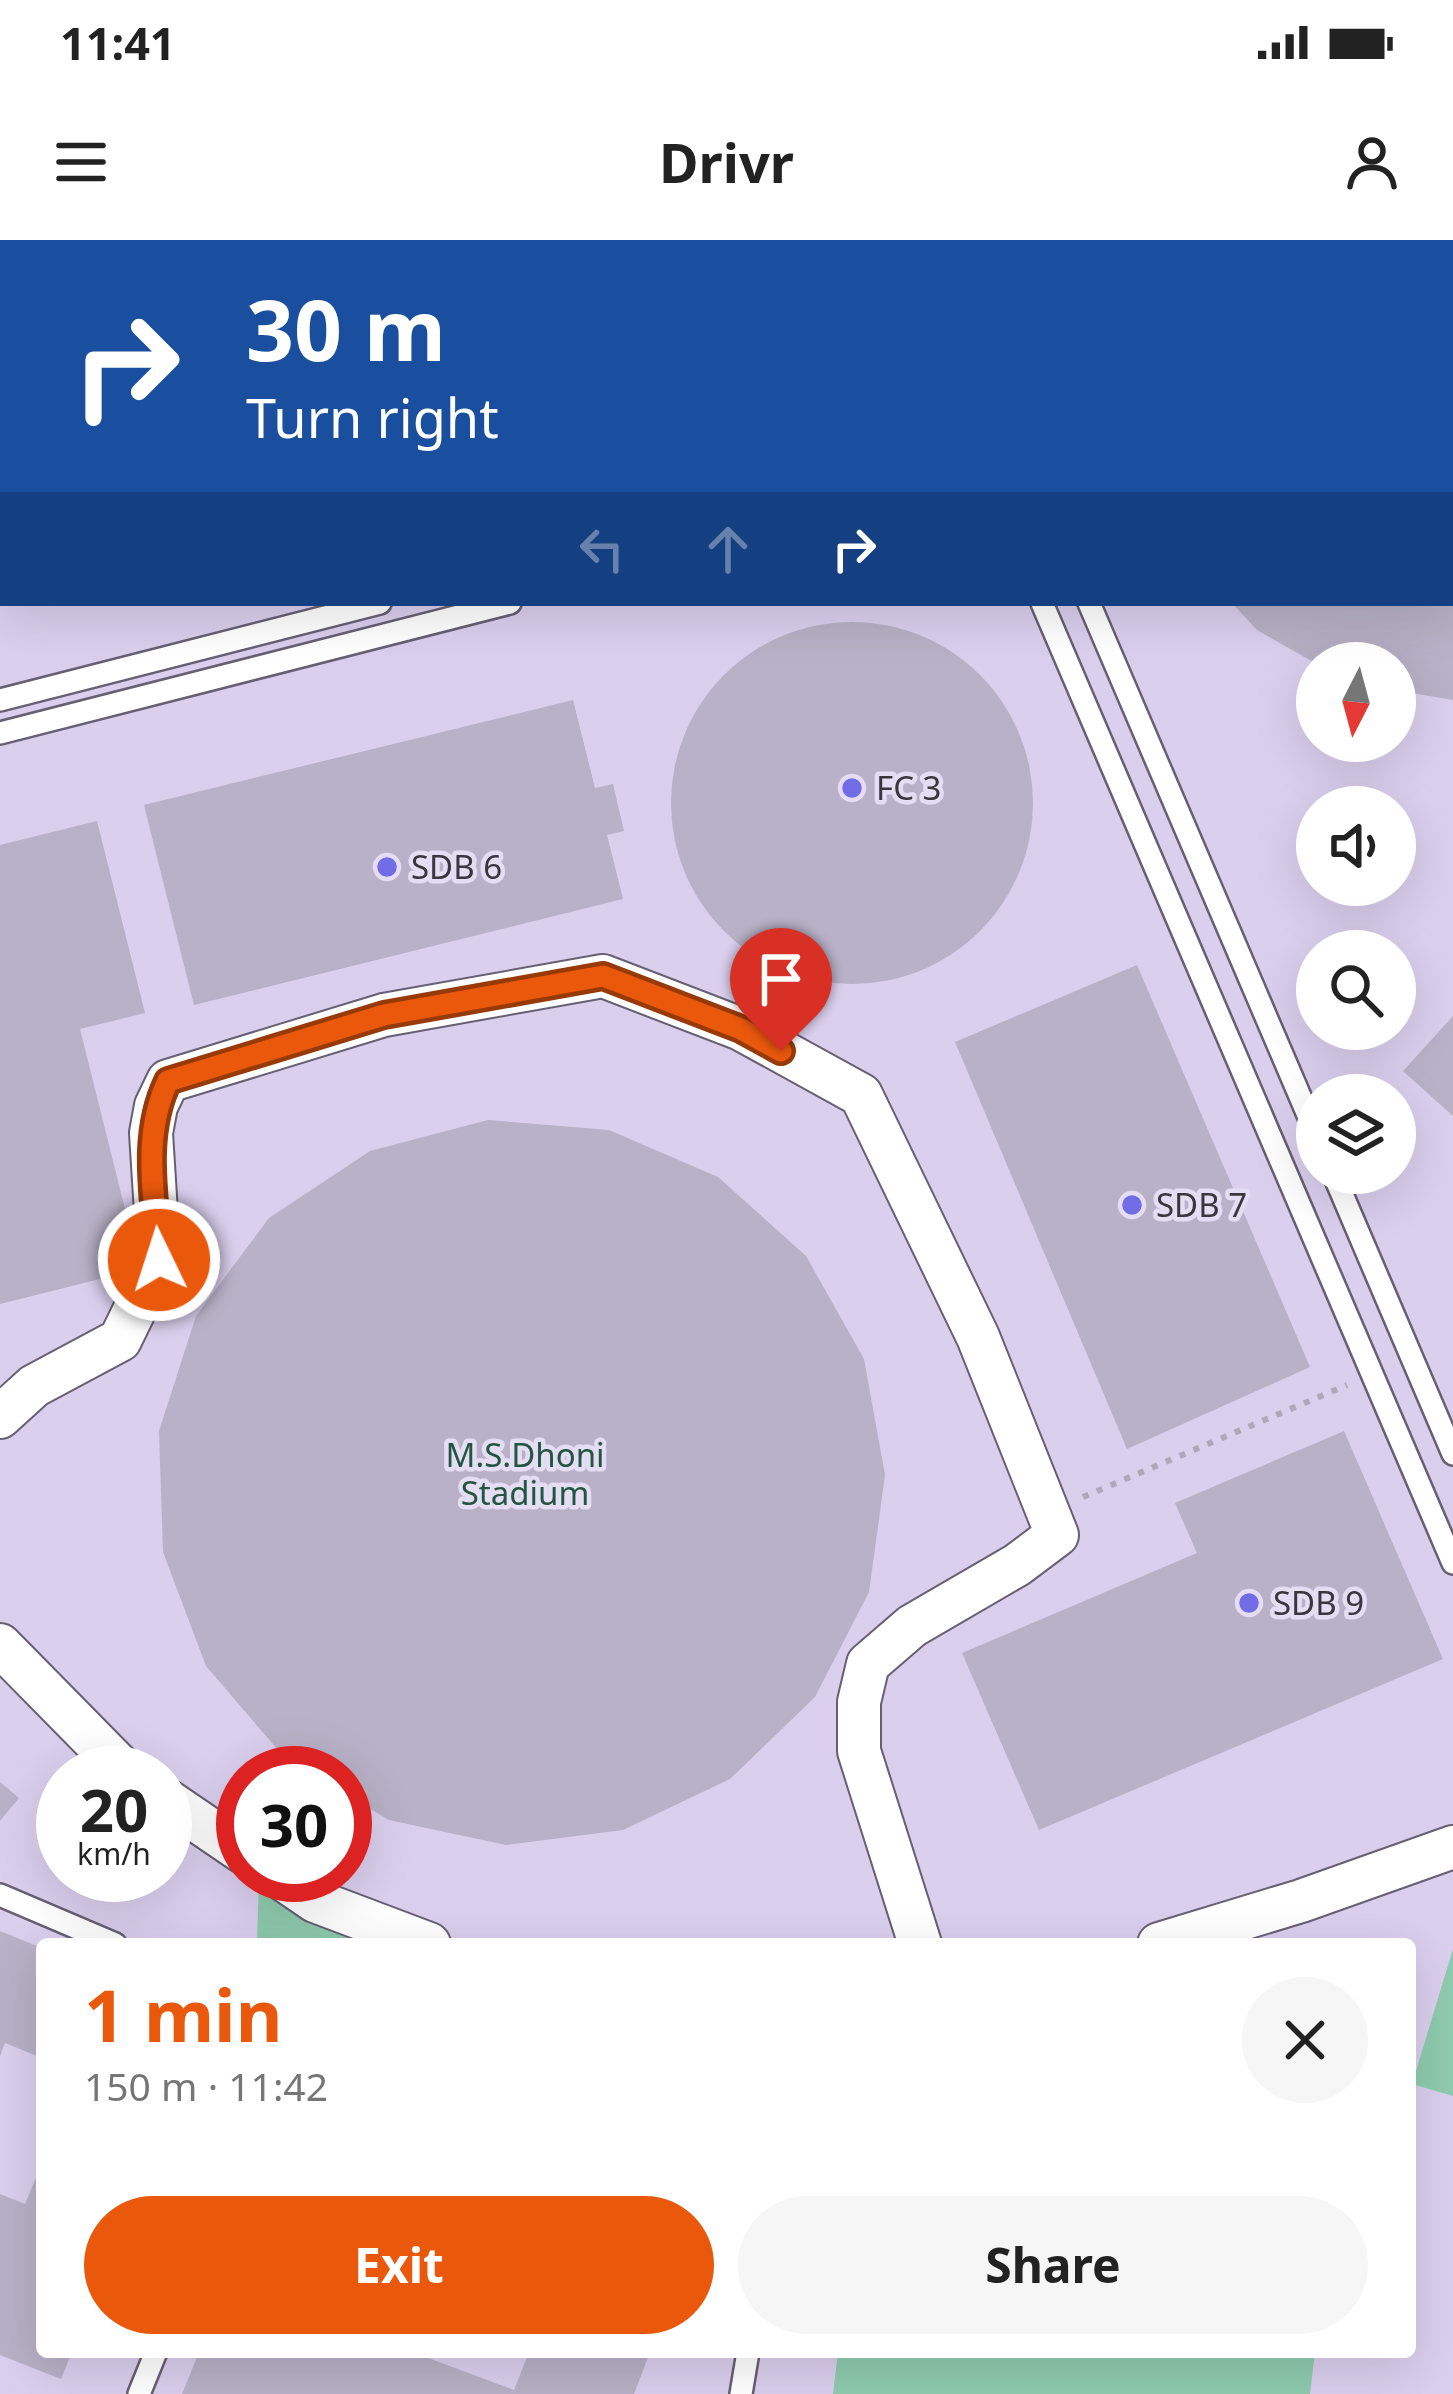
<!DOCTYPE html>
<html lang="en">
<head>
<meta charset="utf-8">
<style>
	:root { --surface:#fff; --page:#f6f6f6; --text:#222; --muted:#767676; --accent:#ea580c }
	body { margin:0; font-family:"Noto Sans",sans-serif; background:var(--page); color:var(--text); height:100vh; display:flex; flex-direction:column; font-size:45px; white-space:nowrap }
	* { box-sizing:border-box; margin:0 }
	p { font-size:39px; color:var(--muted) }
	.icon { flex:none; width:66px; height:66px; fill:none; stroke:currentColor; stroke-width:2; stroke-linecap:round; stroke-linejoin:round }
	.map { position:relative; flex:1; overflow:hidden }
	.drawer { position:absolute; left:36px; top:1698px; width:1380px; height:420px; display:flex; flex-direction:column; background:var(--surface); border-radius:12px; box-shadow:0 12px 48px #0002 }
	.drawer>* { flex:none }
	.banner { position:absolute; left:0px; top:0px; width:1455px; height:366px; box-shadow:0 12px 48px #0002; background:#1a4fa0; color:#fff; overflow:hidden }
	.needle { width:78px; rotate:186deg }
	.tools { position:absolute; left:1296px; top:402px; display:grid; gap:24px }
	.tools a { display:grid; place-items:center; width:120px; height:120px; border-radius:50%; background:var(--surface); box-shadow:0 12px 48px #0002; font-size:60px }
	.speed { position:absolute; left:36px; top:1506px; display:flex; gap:24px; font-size:60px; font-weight:700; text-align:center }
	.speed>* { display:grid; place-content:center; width:156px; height:156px; border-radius:50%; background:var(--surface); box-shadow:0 12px 48px #0002; line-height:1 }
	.speed small { font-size:30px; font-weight:400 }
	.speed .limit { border:18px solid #d22; background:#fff; color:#111 }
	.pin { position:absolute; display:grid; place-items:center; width:102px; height:102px; color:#fff; margin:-123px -51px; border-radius:50% 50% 50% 0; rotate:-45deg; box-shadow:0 0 12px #0007 }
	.pin .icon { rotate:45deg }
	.me { position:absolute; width:132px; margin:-66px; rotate:356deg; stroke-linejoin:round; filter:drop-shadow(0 0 9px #0008) }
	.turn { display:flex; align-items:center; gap:42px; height:252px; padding:0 48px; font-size:54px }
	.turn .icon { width:156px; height:156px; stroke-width:2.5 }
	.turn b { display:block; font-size:84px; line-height:102px }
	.lanes { display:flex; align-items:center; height:114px; padding:0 48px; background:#0003; justify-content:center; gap:60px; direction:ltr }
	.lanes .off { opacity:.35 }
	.round { display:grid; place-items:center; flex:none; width:126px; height:126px; border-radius:63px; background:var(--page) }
	.overview { display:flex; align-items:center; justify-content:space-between; height:204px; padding:0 48px }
	h1 { font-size:72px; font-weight:700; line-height:90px; color:var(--accent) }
	.action { display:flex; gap:24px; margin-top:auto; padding:24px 48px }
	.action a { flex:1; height:138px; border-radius:72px; background:var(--accent); color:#fff; font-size:48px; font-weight:700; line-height:138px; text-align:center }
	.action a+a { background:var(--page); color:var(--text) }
	.status { display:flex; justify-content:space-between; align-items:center; height:84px; padding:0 60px; background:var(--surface); direction:ltr }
	.status svg { height:33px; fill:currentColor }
	header { display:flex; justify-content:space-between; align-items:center; height:156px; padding:0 48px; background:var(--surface); font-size:54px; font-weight:700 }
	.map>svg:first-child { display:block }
	.built { fill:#dacfed; fill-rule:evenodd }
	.green { fill:#8fcbae }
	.building { fill:#b8b1c7 }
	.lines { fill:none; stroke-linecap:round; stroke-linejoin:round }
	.service-casing { stroke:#675f73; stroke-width:26 }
	.minor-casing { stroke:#675f73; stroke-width:46 }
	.path { stroke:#aea8ba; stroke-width:6; stroke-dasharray:6 9; stroke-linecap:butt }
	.service { stroke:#fff; stroke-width:21 }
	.minor { stroke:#fff; stroke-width:42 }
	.route-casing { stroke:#983908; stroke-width:30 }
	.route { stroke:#ea580c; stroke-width:21 }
	.poi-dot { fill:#726ce7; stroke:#e5ddf4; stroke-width:4.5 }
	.labels { text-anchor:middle; stroke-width:9; stroke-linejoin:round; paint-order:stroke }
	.poi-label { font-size:33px; fill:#3a363f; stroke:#e5ddf4; text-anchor:start }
	.park-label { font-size:33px; fill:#225640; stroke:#e5ddf4 }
</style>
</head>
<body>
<div class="status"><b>11:41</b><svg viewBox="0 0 49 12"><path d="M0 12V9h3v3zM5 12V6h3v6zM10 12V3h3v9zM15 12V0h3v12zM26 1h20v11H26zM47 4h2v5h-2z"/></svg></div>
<header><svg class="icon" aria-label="menu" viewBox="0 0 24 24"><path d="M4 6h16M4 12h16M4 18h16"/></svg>Drivr<svg class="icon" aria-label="person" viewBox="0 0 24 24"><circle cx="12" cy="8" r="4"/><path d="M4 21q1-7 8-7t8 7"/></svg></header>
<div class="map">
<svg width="1453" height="2154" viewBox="0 0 1453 2154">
	<rect width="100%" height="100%" fill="#e5ddf4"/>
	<path class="built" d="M0,0H1453V2154H0ZM3,3H1452V363H3ZM1317,423H1395V501H1317ZM1317,567H1395V645H1317ZM1317,711H1395V789H1317ZM1317,855H1395V933H1317ZM63,1533H165V1635H63ZM243,1533H345V1635H243ZM42,1704H1410V2112H42Z"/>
	<g class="green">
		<polygon points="259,1635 445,1704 257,1704"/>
		<polygon points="1453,1709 1453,1856 1412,1844"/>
		<polygon points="838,2112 1315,2112 1310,2154 833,2154"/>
	</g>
	<g class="building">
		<polygon points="1232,363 1453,363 1453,460 1395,450 1395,423 1315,423 1257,390"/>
		<circle cx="852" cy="563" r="181"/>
		<polygon points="573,460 595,548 613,544 624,591 607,595 623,659 194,765 144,565"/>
		<polygon points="97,581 145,773 80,789 140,1029 0,1064 0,605"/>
		<polygon points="1137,725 1310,1127 1127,1209 955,802"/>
		<polygon points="1453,776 1453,876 1403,831"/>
		<polygon points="488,880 609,890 718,937 806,1016 864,1119 885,1235 869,1352 815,1457 730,1539 623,1590 506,1605 389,1580 345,1554 345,1533 309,1533 285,1518 206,1426 163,1312 159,1191 196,1076 269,978 370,911"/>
		<polygon points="1344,1191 1443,1419 1039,1590 962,1413 1197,1313 1175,1263"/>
		<polygon points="0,1542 19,1558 0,1581"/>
		<polygon points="0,1691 42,1708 42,1818 5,1803 0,1816"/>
		<polygon points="42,1923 42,2112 72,2112 61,2139 0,2115 0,1954 25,1964"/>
		<polygon points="199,2112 412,2112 514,2150 529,2112 650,2112 634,2154 182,2154"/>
	</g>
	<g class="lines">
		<g class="service-casing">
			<g id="service">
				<polyline points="906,0 908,3"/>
				<polyline points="1037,3 1039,0"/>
				<polyline points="1088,3 1089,0"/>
				<polyline points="1042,363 1453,1323"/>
				<polyline points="1089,363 1317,896"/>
				<polyline points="0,460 380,363"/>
				<polyline points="0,493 510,363"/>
				<polyline points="1333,933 1453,1214"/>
				<polyline points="0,1655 115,1704"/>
				<polyline points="139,2154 156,2112"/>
				<polyline points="741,2154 748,2112"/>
			</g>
		</g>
		<g class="minor-casing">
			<g id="minor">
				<polyline points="0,1177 34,1146 120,1100 159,1020 151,893 156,866 168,841 384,775 603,736 741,789 861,855 978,1097 1057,1295 1017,1325 912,1386 868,1424 859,1462 859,1511 920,1704"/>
				<polyline points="0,1405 126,1533"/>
				<polyline points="165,1559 243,1612"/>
				<polyline points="277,1635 315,1661 429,1704"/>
				<polyline points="1159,1704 1301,1661 1453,1607"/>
			</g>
		</g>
		<polyline class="path" points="1083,1257 1347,1145"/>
		<use href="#service" class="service"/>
		<use href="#minor" class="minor"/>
	</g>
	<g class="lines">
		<g class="route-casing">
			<path id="route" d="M159,1020C155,959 141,897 168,841L384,775L603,736L741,789L781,811"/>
		</g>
		<use href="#route" class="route"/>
	</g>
	<g class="poi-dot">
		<circle cx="852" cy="548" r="12"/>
		<circle cx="387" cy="627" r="12"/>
		<circle cx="1132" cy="965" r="12"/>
		<circle cx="1249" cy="1363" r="12"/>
	</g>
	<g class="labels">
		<g class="poi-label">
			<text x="876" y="560">FC 3</text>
			<text x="411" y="639">SDB 6</text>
			<text x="1156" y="977">SDB 7</text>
			<text x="1273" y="1375">SDB 9</text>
		</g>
		<g class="park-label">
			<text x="525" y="1227">M.S.Dhoni<tspan x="525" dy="38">Stadium</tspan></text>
		</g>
	</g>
</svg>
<div class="tools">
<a><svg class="needle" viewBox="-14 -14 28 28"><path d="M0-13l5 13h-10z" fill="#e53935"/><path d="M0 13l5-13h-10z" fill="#767676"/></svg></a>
<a><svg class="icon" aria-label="sound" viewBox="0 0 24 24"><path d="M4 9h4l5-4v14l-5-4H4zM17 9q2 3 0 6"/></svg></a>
<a><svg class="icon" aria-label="search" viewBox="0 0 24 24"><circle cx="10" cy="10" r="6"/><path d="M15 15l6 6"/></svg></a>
<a><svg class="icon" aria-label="layers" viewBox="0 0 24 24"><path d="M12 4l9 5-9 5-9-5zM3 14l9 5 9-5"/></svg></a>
</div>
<div class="speed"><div>20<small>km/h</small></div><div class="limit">30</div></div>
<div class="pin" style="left:781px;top:811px;background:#d93025"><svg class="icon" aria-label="arrive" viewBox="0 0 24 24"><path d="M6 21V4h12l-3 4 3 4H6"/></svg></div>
<svg class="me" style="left:159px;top:1020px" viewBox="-20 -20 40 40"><circle r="17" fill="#ea580c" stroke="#fff" stroke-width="3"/><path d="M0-11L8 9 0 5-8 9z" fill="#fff"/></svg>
<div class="banner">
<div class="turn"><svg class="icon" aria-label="right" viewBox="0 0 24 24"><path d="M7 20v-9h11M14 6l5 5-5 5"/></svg><div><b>30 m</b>Turn right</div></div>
<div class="lanes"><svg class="icon off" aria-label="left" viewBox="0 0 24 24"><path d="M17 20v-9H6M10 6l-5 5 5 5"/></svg><svg class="icon off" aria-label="ahead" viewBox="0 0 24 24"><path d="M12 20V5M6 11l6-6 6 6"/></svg><svg class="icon" aria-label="right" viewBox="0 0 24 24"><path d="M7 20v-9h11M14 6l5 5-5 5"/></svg></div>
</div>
<section class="drawer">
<div class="overview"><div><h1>1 min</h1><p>150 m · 11:42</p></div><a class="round"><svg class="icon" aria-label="close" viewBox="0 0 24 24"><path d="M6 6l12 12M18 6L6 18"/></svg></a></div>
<div class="action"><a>Exit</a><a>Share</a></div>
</section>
</div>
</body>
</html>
